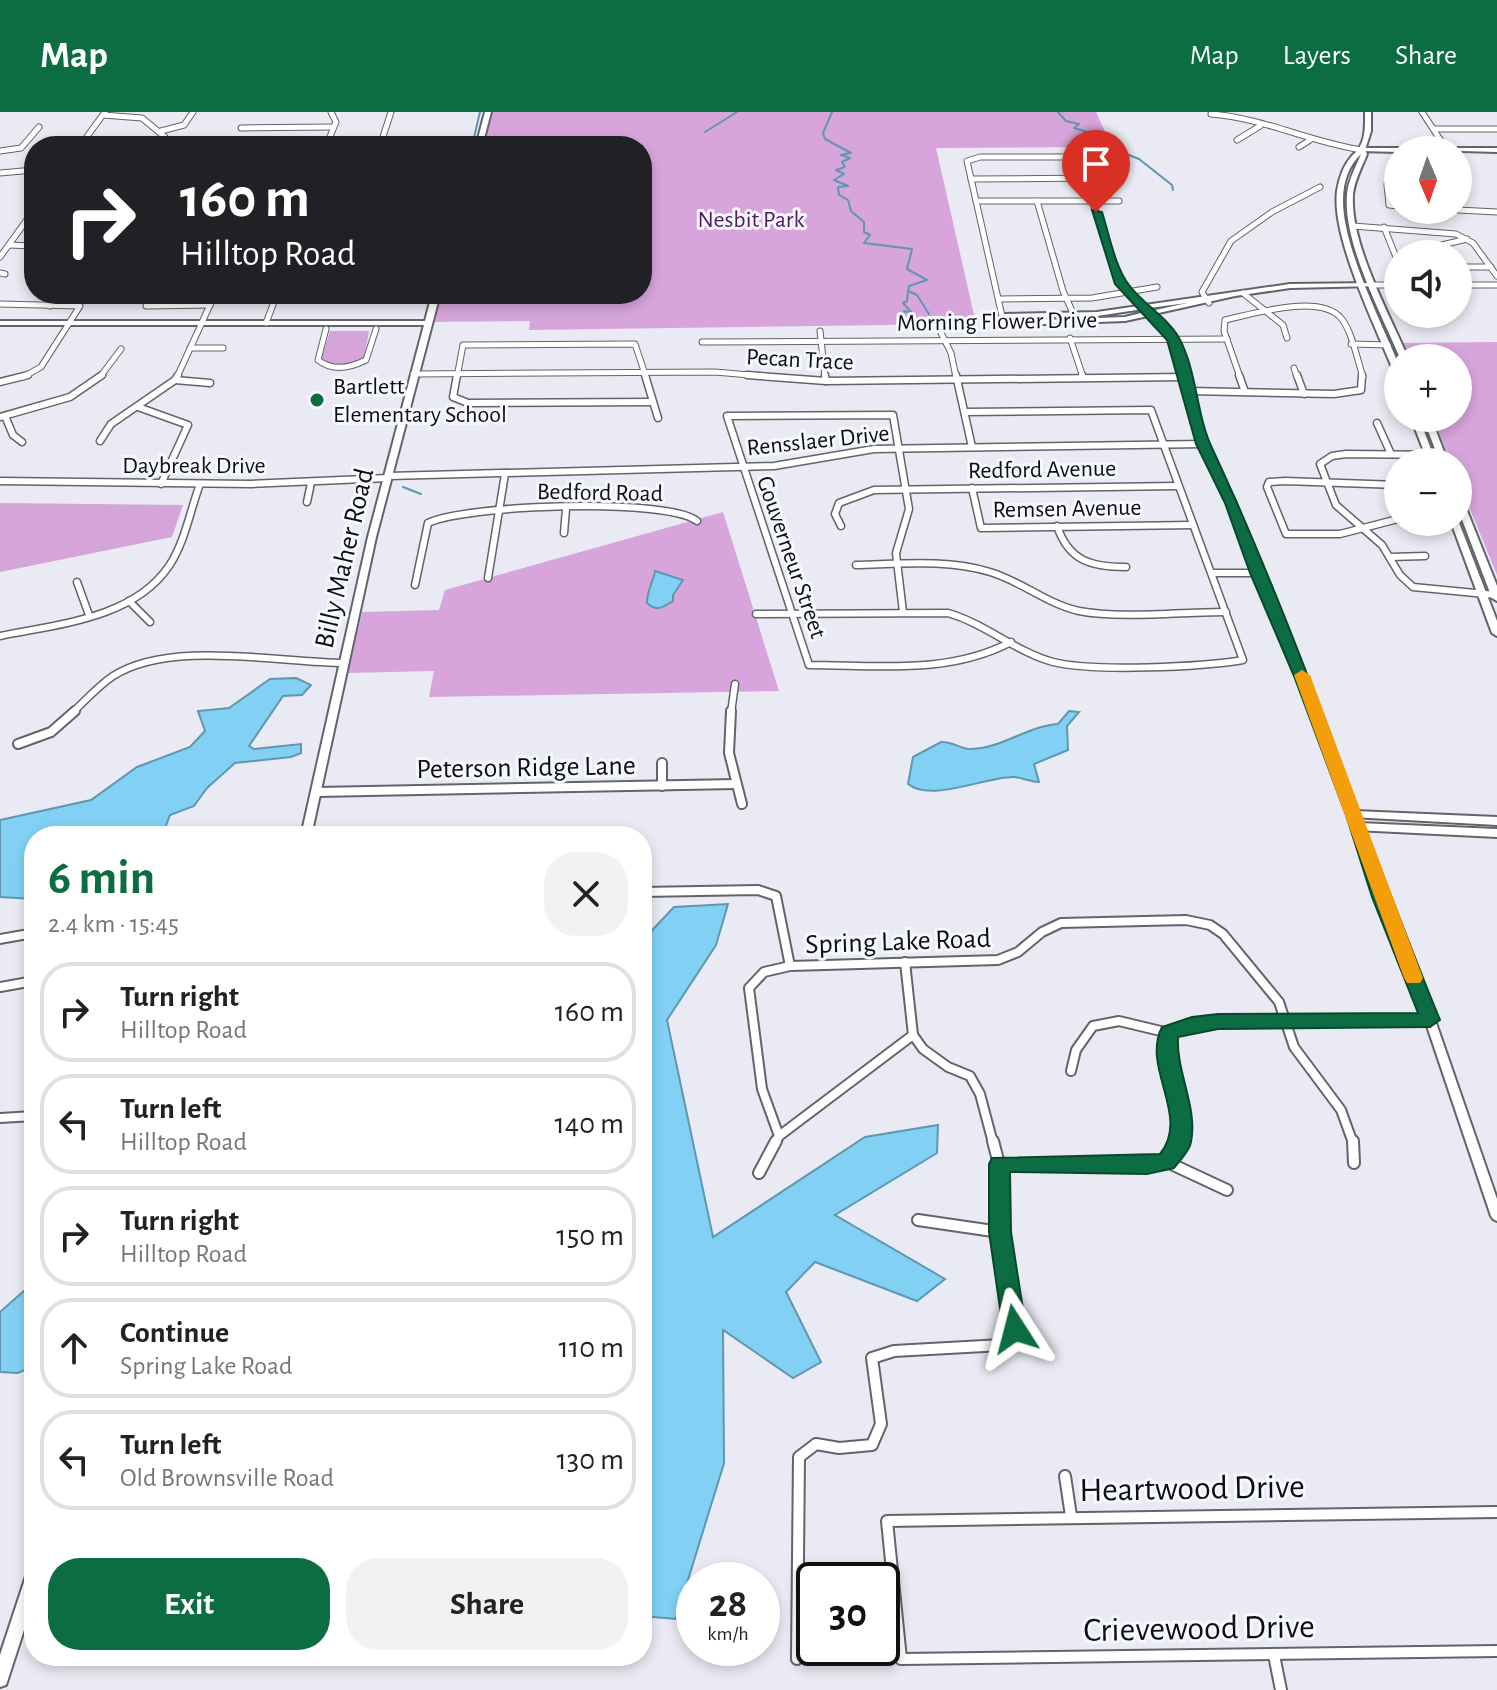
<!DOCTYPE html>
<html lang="en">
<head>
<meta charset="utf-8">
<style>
	:root { --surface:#fff; --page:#f2f2f2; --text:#222; --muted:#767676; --line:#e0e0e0; --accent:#0c6d42 }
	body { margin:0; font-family:"Alegreya Sans",sans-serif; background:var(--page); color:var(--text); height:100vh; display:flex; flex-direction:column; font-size:30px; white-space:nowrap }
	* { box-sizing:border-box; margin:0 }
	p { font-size:26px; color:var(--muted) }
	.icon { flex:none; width:44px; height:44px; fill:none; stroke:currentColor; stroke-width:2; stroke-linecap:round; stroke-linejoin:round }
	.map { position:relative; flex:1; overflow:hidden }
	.details { position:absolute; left:24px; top:714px; width:628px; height:840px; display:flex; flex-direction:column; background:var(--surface); border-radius:32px; box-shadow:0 4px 12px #0003 }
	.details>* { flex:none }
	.hud { position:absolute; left:24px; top:24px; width:628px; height:168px; border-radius:32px; box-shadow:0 4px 12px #0003; background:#202124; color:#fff; overflow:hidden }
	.needle { width:52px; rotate:178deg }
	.controls { position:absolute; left:1384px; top:24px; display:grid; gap:16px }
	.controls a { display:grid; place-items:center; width:88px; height:88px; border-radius:50%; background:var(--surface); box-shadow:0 4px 12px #0003; font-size:40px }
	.speed { position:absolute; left:676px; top:1450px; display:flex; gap:16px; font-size:40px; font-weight:700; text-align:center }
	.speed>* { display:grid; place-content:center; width:104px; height:104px; border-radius:50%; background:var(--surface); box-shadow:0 4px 12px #0003; line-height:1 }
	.speed small { font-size:20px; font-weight:400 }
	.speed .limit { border:4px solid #111; border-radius:12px; background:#fff; color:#111 }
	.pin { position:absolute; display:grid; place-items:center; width:68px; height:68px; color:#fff; margin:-82px -34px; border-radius:50% 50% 50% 0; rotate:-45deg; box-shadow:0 0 8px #0007 }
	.pin .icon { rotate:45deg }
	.me { position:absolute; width:88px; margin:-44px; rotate:351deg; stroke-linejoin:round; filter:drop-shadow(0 0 6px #0008) }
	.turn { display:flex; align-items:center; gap:28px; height:168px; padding:0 24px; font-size:36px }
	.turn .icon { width:104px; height:104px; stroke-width:2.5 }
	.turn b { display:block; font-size:56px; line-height:68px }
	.round { display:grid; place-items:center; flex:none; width:84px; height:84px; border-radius:32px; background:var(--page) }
	.head { display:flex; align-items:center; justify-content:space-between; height:136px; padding:0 24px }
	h1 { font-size:48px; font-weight:700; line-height:60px; color:var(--accent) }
	.button { display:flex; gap:16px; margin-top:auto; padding:16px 24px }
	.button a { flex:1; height:92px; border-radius:32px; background:var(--accent); color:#fff; font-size:32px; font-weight:700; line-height:92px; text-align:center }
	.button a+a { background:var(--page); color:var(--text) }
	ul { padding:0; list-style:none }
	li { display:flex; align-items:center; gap:24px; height:100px; margin:0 16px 12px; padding:0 8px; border:4px solid var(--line); border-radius:32px }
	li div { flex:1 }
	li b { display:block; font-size:30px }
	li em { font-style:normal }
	header { display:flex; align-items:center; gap:48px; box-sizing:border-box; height:112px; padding:0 40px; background:var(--accent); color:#fff }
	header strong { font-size:38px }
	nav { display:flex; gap:44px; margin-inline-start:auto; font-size:28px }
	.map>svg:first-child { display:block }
	.green { fill:#d5a4d8 }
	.forest { fill:#d7a5db }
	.water { fill:#82d1f4; stroke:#5f96b0; stroke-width:2 }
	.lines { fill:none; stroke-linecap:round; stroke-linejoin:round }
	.stream { stroke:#5f96b0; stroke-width:2 }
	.minor-far3-casing { stroke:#62646b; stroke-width:7 }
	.minor-far2-casing { stroke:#62646b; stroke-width:9 }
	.minor-far1-casing { stroke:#62646b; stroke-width:12 }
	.minor-casing { stroke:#62646b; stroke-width:14 }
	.tertiary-casing { stroke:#62646b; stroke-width:4 }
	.secondary-casing { stroke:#62646b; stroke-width:4 }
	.minor-far3 { stroke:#fff; stroke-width:5 }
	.minor-far2 { stroke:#fff; stroke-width:6 }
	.minor-far1 { stroke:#fff; stroke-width:8 }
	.minor { stroke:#fff; stroke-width:10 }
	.tertiary { fill:#fff; fill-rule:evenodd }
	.secondary { fill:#fff; fill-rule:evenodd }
	.route { fill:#0c6d42; stroke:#08472b; stroke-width:2 }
	.slow { fill:#f59e0b }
	.poi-dot { fill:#0c6d42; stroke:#f6f8ff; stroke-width:3 }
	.labels { text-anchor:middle; stroke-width:6; stroke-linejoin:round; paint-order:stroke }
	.far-park-label { font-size:24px; fill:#551a5b; stroke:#f6f8ff }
	.far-street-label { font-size:24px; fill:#0e0e11; stroke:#f6f8ff }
	.far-poi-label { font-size:24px; fill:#0e0e11; stroke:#f6f8ff; text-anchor:start }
	.street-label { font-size:28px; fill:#0e0e11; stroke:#f6f8ff }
	.near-street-label { font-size:34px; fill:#0e0e11; stroke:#f6f8ff }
</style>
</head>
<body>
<header>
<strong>Map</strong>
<nav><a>Map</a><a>Layers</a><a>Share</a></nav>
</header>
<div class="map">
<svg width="1497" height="1578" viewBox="0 0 1497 1578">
	<rect width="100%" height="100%" fill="#e9eaf3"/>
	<g class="green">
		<polygon points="330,219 369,219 364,247 337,255 321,248"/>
		<polygon points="0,391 183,393 172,425 0,460"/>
	</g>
	<g class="forest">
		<polygon points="487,0 1096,0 1112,35 936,36 975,207 956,212 529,218 530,209 426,210 435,182 642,182 642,34 478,34"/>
		<polygon points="1497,230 1497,463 1458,368 1458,350 1451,350 1433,306 1458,306 1458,246 1408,246 1402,231"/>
		<polygon points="723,400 779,579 429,585 434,559 348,561 362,500 439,498 445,478"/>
	</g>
	<g class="water">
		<path d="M655,459L683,468L673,483V489C664,494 657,501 647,491C647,478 654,468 655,459Z"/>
		<polygon points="296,566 311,573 302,583 283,584 249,634 254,637 301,632 301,641 291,645 235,651 207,676 194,694 170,703 162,724 34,724 34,787 0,785 0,708 91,688 137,655 190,635 205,619 198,599 229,596 270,567"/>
		<path d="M1069,599L1079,600L1067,614L1068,638L1034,652L1039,670C1031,670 1023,666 1014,665C988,664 931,691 908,672L913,645L941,630C953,629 961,638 972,637C1002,636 1028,614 1058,612Z"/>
		<polygon points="728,792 716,833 667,908 713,1125 865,1025 938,1013 937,1041 835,1103 945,1167 917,1189 815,1150 786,1180 821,1250 793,1266 723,1218 724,1351 676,1507 642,1504 642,829 674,795"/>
		<polygon points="34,1170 34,1254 18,1261 0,1260 0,1200"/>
	</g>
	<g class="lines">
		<g class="stream">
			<polyline points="832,0 823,21 825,27 851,41 841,43 850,46 842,50 845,55 836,58 844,62 834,68 848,74 838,75 839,83 848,88 851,99 864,110 864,120 870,123 864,131 912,137 907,157 927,168 909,174 908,179 917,183 929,202"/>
			<polyline points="1058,0 1066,9 1079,12 1074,16 1105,25 1101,32 1139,47 1172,73 1173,78"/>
			<polyline points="705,20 737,0"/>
			<polyline points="472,34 480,0"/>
			<polyline points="904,203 904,199 912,201 903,191 907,189 908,180"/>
			<polyline points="403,375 421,382"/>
		</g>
		<g class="minor-far3-casing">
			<g id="minor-far3">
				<polyline points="1422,0 1447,38"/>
				<path d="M1211,2C1263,6 1310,30 1362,38"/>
				<polyline points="103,3 142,6 165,25 162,34"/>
				<polyline points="241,16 333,15"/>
				<polyline points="1434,17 1497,17"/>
				<polyline points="161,19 184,13 193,0"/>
				<polyline points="1237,28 1260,14"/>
				<polyline points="80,34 105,0"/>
				<polyline points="326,34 336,10 331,0"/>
				<polyline points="380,34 391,0"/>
				<polyline points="1299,35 1310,28"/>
				<polyline points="0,39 21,36 39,15"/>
				<polyline points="0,61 34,58"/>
				<polyline points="1398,64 1387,72 1389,93 1398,94"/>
				<polyline points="971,67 1101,66"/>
				<polyline points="976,89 1119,89"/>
				<polyline points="1037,89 1063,179 1077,210"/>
				<polyline points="1092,89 1121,172 1145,196"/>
				<polyline points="1458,98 1497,100"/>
				<polyline points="1353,114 1456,122 1473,131 1497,164"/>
				<polyline points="1384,115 1398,150"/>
				<polyline points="9,133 34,134"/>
				<polyline points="1442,133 1467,127"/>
				<polyline points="0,145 34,98"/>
				<polyline points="1458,155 1491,155"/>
				<polyline points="0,161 5,162"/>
				<polyline points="1374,173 1398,173"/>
				<polyline points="1458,173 1497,173"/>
				<polyline points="1243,181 1283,213 1287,226"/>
				<polyline points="999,187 1092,186 1157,175"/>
				<polyline points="1209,191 1202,180 1231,129 1272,100 1320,75"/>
				<polyline points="0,192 80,194 41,255 23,265"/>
				<polyline points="50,194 57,182"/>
				<polyline points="146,194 210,193"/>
				<polyline points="1002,204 967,49 980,45 1104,45"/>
				<polyline points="266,211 277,182"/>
				<path d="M326,217L318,248C333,260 350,256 366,248L376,217"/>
				<polyline points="939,217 951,241 956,265"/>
				<polyline points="820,219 825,265"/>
				<polyline points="1070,226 1083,265"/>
				<polyline points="702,230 1227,227"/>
				<polyline points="1351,232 1388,233"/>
				<polyline points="190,236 223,236"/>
				<polyline points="1294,256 1297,265"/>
				<polyline points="413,262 715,260 772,265"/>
				<polyline points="100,265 121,237"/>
				<polyline points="177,265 215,182"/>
				<polyline points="457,265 463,233 635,232 646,265"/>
				<path d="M1240,265L1224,219L1225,208C1253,202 1319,181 1341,206C1352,219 1357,247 1363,265"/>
			</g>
		</g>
		<g class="minor-far2-casing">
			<g id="minor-far2">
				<polyline points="457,263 453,285 468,291 653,290"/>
				<polyline points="645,263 658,306"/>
				<polyline points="747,263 826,269 1185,265"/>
				<polyline points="825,263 826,269"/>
				<polyline points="956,263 972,335"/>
				<polyline points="1082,263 1083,266"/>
				<polyline points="1239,263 1245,280"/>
				<polyline points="1297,263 1304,282"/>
				<polyline points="175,268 210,271"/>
				<polyline points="0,270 28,263"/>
				<polyline points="1189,279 1334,282 1361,278 1362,263"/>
				<polyline points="138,295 188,313 161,372"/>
				<polyline points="5,304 13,323 22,330"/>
				<polyline points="0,305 70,285 102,263"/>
				<polyline points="1377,311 1391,342"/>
				<polyline points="100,329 111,312 175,268 178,263"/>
				<polyline points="1441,343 1346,342 1332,344 1320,352 1336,393 1382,433 1400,463 1413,475 1496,483"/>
				<polyline points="389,364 774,354 874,337 1203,332"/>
				<polyline points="0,369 251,372 388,366"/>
				<polyline points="1398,373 1285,369 1269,370 1267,375 1286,422 1340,422 1398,407"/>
				<polyline points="972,376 981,416 1193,413"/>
				<polyline points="307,390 311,371"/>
				<polyline points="841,414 835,402 839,391 874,378 1178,374"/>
				<path d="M1057,414C1069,449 1091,455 1126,455"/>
				<polyline points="564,421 566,397"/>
				<polyline points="1390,445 1425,444"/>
				<path d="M856,453C900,452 947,447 990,460C1021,469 1047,492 1079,499C1120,507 1183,500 1226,500"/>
				<polyline points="1212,461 1257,461"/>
				<polyline points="488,466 505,362"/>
				<polyline points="77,470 89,503"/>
				<path d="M415,473L428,411C464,393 667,385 697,409"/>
				<polyline points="129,489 150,510"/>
				<path d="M903,500L896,441L909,397L893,303L727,304L809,553C877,553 948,563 1011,530"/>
				<path d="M756,502L948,501C986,512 1016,540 1053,550C1093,560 1202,555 1243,548L1151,298L965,300"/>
				<path d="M0,524C57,512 133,507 169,454C185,430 190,399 200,372"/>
				<path d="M72,601C86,588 98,574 113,564C171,527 279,551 345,551"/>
				<polyline points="731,601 735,572"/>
			</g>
		</g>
		<g class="minor-far1-casing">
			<g id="minor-far1">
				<polyline points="731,599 729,641 742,692"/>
				<polyline points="18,632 51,620 75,599"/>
				<polyline points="662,651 662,674"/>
				<polyline points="317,680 736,672"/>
				<polyline points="642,780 758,778 776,784 790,854"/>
				<polyline points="0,875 34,869"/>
				<polyline points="913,923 923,937 948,955 970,964 980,982 993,1031"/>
				<polyline points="1071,959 1076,938 1093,914 1119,909 1169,921"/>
				<polyline points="0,1006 34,1004"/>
				<polyline points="779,1024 913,923 905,850"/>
				<polyline points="775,1031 779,1024 762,977 749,876 764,860 790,854 998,848 1018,840 1042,820 1061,811 1186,808 1210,813 1223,822 1279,890 1294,935 1341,998 1353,1031"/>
				<polyline points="1180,1031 1182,1004 1169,921 1192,912 1430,908"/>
			</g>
		</g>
		<g class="minor-casing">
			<g id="minor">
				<polyline points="1353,1029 1354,1051"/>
				<polyline points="1167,1050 1227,1078"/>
				<polyline points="999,1052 1147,1053 1167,1050 1181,1029"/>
				<polyline points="759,1061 776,1029"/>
				<polyline points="918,1108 1000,1120"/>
				<polyline points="1065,1364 1071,1404"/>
				<polyline points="1497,1400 887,1409 901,1547 1497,1539"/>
				<polyline points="1274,1543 1281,1578"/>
				<polyline points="797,1547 799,1345 816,1332 839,1336 872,1333 881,1312 872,1246 894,1239 1002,1233 1015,1217 1000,1120 999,1052 993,1029"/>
			</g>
		</g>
		<g class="tertiary-casing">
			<g id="tertiary">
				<polygon points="1362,36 1398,36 1401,38 1398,38 1398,40 1360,39 1359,38"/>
				<polygon points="1429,36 1497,36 1497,40 1426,38"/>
				<path d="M1374,171L1377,173L1376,174L1290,176L1235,184L1154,202L1176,227L1207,332L1236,391L1328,618L1386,785L1435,908L1497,1087V1109L1493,1107L1491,1104L1425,908L1376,785L1318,618L1228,391L1199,332L1170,227L1148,204L1125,209L1015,213L999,204L1002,202L1097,200L1290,172ZM1187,191L1151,199L1149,196ZM1143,197L1145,200L1125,205L1016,209L1010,206L1097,204Z"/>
				<polygon points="34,817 34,825 0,831 0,823"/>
			</g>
		</g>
		<g class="secondary-casing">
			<g id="secondary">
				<polygon points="485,0 491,0 482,34 476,34"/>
				<path d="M1365,0H1371V19L1365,38L1367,42C1362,55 1354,69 1353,83C1350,132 1389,201 1408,246H1400C1381,201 1343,131 1347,83C1348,68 1356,55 1361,42C1349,53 1343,70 1343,87C1342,133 1380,207 1398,251V262L1394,260C1376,216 1331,125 1337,79C1339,67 1343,54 1351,45C1353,42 1357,40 1359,36C1366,26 1365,11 1365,0Z"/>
				<polygon points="432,182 440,182 376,425 311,724 301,724 368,425 424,213 0,213 0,209 425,209"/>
				<polygon points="1411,306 1419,306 1436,350 1428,350"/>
				<polygon points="1423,306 1431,306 1448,350 1440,350"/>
				<polygon points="1458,383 1462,386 1497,474 1497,489 1492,486 1458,397"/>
				<polygon points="1458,408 1497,509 1497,524 1492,521 1451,410 1458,410"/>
				<polygon points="1355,699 1497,705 1497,713 1351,705 1350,703 1351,701"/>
				<polygon points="1359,711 1497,717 1497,725 1355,718 1354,715 1355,712"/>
				<polygon points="34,1457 34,1487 8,1567 6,1573 0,1575 0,1543 26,1464 29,1459"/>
			</g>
		</g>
		<use href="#minor-far3" class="minor-far3"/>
		<use href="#minor-far2" class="minor-far2"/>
		<use href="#minor-far1" class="minor-far1"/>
		<use href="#minor" class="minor"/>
		<use href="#tertiary" class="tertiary"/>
		<use href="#secondary" class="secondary"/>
	</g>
	<path class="route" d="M1092,98L1102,100C1109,122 1115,155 1129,173C1143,192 1168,206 1179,226C1197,259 1196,302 1212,336C1299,522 1362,718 1440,908L1430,915L1218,917L1178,925C1176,960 1198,996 1191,1030C1190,1039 1180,1048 1174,1056L1147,1062L1010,1060L1011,1120L1026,1217L1023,1224L1015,1227L1007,1224L1003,1217L989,1120V1052L992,1046L1160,1042C1191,1004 1141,956 1162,915L1192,905L1218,902L1418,901L1372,785L1346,703L1294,564L1250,461L1225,391L1196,332L1167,228L1115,172Z"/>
	<polygon class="slow" points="1302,558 1310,563 1423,866 1420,871 1407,871 1404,866 1294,563"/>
	<circle class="poi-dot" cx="317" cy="288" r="8"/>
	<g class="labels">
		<g class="far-park-label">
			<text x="751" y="115">Nesbit Park</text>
		</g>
		<g class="far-street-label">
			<text transform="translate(997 209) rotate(-1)" y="8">Morning Flower Drive</text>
			<text transform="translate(800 247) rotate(3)" y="8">Pecan Trace</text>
			<text transform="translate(818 328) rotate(-6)" y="8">Rensslaer Drive</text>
			<text x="194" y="361">Daybreak Drive</text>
			<text transform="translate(1042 357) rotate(-1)" y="8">Redford Avenue</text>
			<text transform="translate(600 380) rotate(1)" y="8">Bedford Road</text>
			<text transform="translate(1067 396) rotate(-1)" y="8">Remsen Avenue</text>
			<text transform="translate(792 445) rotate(71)" y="8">Gouverneur Street</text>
		</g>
		<g class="far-poi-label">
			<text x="333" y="282">Bartlett<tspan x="333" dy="28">Elementary School</tspan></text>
		</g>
		<g class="street-label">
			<text transform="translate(343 446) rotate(-77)" y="10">Billy Maher Road</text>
			<text transform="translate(526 654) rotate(-1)" y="10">Peterson Ridge Lane</text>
			<text transform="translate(898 828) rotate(-2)" y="10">Spring Lake Road</text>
		</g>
		<g class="near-street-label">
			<text transform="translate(1192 1375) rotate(-1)" y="12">Heartwood Drive</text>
			<text transform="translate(1199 1515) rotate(-1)" y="12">Crievewood Drive</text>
		</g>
	</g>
</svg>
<div class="controls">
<a><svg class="needle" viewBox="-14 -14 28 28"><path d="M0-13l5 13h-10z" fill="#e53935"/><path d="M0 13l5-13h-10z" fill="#767676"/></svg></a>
<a><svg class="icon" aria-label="sound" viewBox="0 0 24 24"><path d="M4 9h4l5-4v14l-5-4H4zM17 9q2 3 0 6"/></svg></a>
<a>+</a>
<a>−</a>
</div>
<div class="speed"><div>28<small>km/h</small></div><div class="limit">30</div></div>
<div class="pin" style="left:1096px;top:100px;background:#d93025"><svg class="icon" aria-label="arrive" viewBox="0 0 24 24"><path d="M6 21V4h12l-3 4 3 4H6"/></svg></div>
<svg class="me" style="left:1015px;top:1217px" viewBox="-20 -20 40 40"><path d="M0-17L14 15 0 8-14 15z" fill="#0c6d42" stroke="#fff" stroke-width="4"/></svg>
<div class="hud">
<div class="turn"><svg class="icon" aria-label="right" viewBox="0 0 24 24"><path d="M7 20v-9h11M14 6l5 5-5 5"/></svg><div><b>160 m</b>Hilltop Road</div></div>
</div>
<section class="details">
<div class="head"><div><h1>6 min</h1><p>2.4 km · 15:45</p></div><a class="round"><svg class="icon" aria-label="close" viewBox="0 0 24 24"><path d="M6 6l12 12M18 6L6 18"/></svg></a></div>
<ul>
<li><svg class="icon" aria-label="right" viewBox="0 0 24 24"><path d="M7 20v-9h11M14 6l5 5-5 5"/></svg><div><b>Turn right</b><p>Hilltop Road</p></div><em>160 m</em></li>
<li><svg class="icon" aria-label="left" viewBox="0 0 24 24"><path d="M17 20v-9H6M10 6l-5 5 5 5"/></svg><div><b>Turn left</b><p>Hilltop Road</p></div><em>140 m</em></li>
<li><svg class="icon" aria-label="right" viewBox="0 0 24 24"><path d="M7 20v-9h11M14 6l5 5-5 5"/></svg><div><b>Turn right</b><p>Hilltop Road</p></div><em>150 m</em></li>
<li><svg class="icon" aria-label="ahead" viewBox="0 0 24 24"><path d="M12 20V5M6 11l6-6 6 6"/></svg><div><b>Continue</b><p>Spring Lake Road</p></div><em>110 m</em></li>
<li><svg class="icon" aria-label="left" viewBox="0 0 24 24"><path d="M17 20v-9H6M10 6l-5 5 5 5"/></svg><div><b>Turn left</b><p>Old Brownsville Road</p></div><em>130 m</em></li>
</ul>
<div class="button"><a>Exit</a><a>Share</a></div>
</section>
</div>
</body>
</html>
